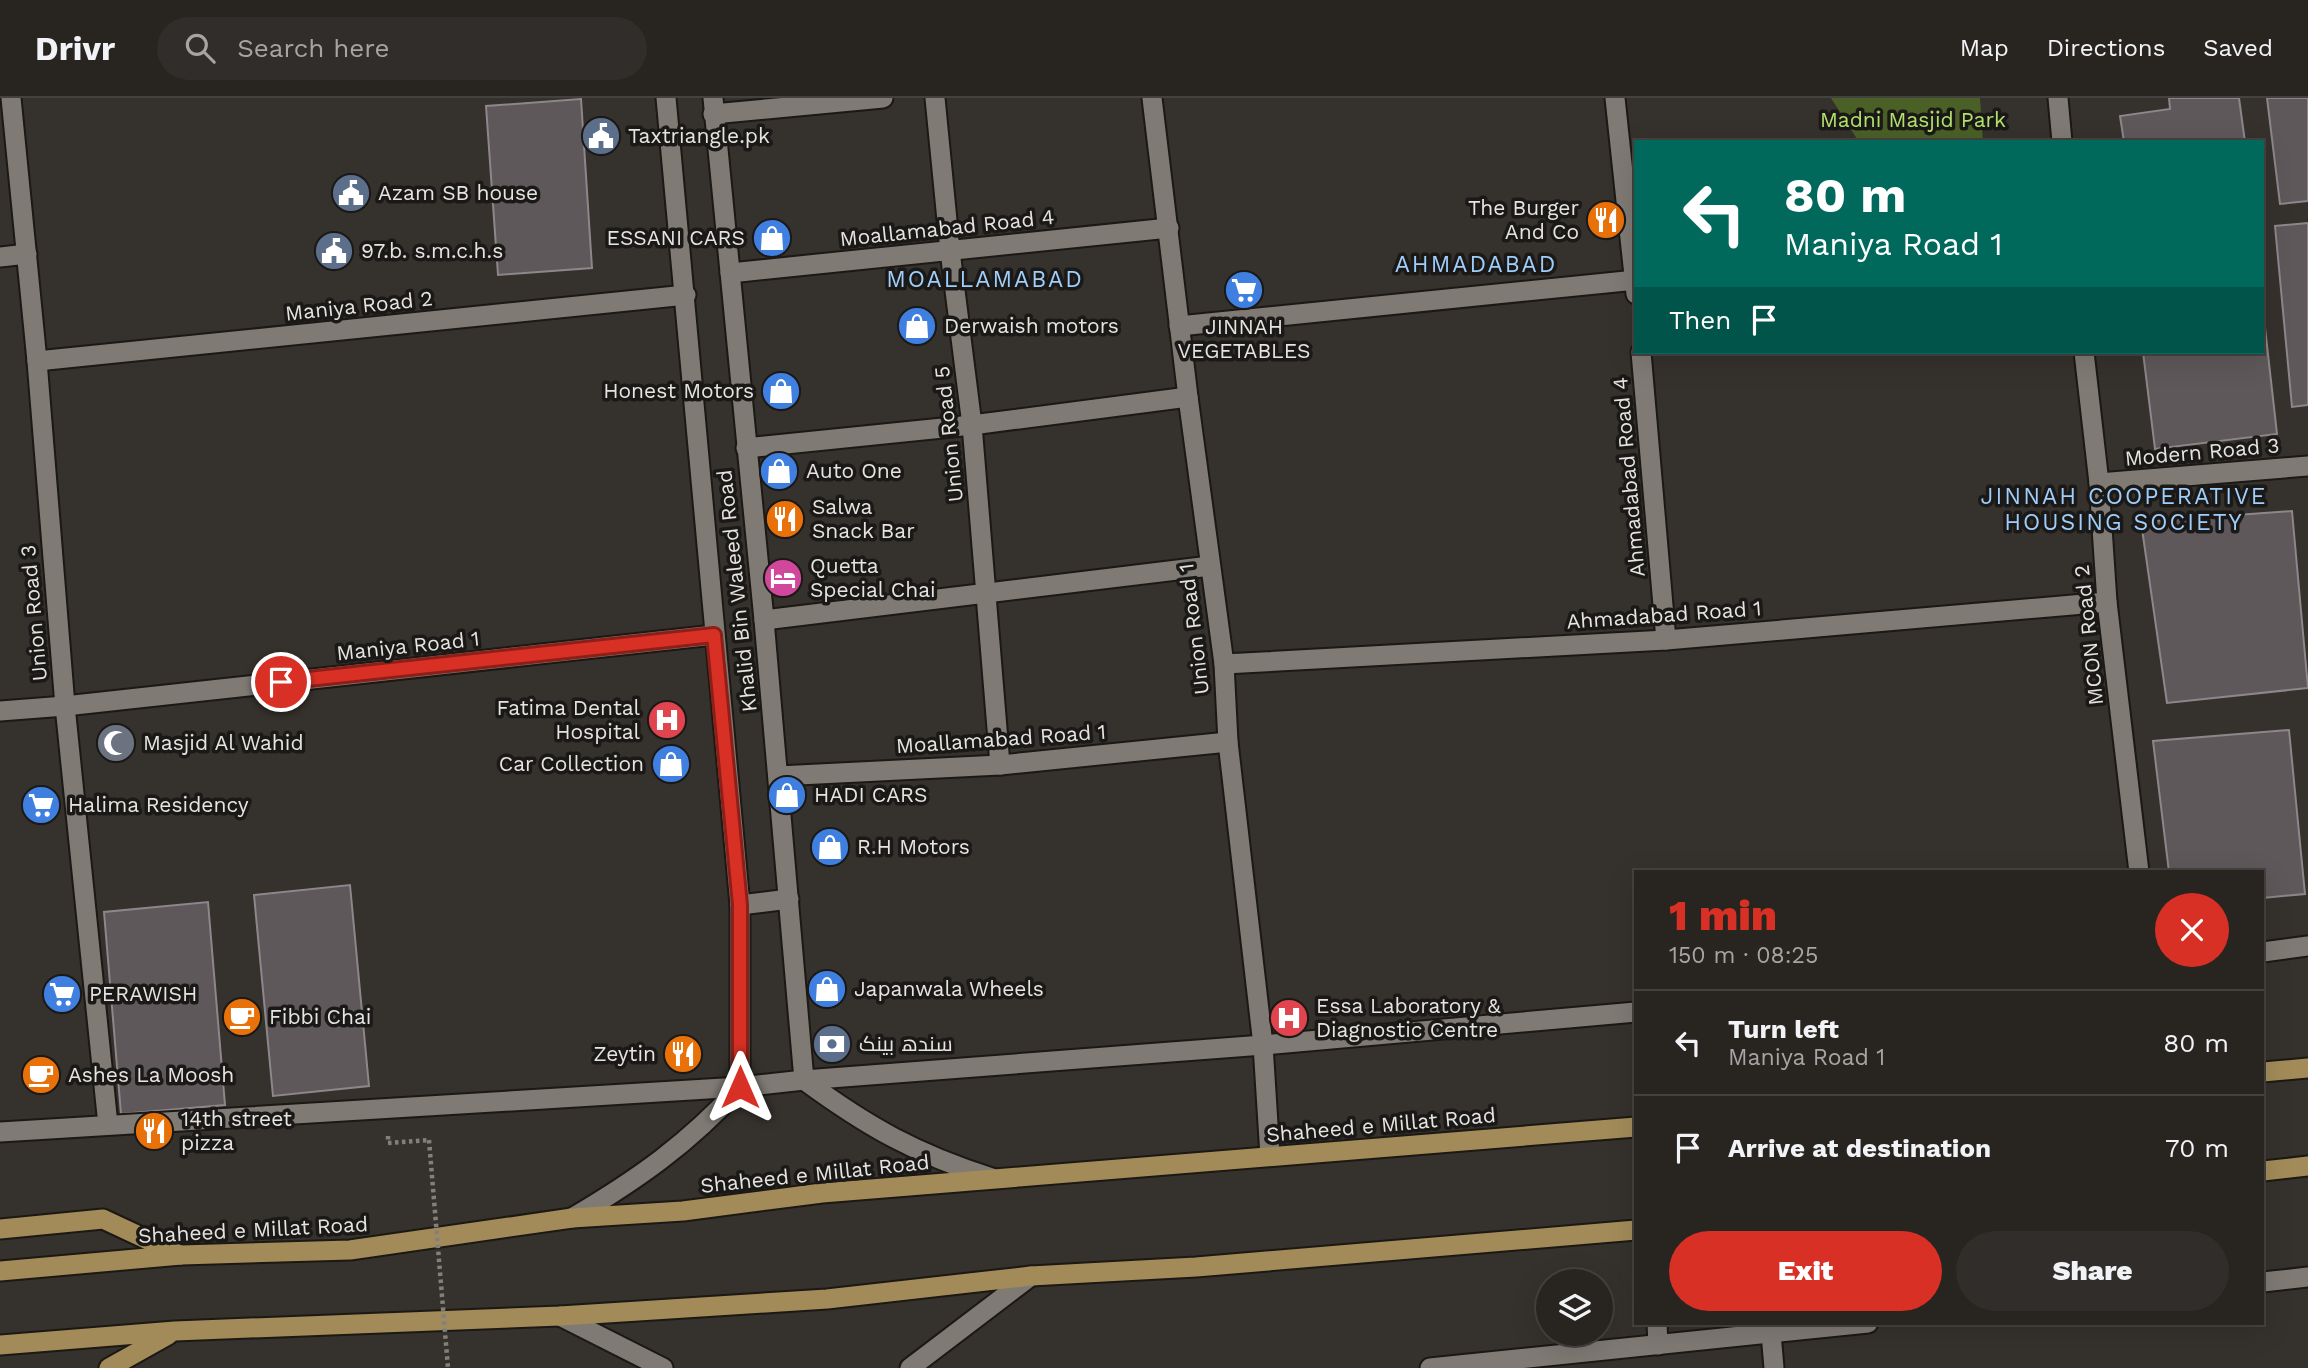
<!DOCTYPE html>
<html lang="en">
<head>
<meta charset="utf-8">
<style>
	:root { --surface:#282521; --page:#302d2a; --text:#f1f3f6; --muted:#a5a5a5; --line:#44423f; --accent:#d93025 }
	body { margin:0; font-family:"Work Sans",Cairo,sans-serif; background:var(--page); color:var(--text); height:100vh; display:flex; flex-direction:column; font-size:26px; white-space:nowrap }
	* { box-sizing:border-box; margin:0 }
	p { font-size:23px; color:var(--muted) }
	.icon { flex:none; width:38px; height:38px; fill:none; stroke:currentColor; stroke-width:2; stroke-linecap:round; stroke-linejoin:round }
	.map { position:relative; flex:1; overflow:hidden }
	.side { position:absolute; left:1634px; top:772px; width:630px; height:455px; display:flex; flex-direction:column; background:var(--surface); border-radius:0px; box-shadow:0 7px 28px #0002,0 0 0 2px var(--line) }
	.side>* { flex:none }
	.hud { position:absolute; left:1634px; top:42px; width:630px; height:214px; border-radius:0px; box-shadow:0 7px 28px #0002,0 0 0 2px var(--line); background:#00695c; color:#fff; overflow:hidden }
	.tools { position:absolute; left:1536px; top:1171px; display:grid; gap:14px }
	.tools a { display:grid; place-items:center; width:77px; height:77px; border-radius:50%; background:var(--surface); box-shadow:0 7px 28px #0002,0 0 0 2px var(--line); font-size:35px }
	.pin { position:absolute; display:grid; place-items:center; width:60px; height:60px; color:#fff; margin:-30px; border:4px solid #fff; border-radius:50%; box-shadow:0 2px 7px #0007 }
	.me { position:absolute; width:77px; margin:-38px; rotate:0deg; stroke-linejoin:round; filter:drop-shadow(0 0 5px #0008) }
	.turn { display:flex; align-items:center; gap:24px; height:147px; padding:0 35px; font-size:32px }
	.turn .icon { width:91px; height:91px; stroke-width:2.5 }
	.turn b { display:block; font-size:49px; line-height:60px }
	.then { display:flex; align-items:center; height:66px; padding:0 35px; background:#0003; gap:14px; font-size:26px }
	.round { display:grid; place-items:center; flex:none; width:74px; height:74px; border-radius:37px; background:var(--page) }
	.summary { display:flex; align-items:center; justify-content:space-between; height:119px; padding:0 35px }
	h1 { font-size:42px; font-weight:800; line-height:52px; color:var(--accent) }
	.action { display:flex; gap:14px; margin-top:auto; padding:14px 35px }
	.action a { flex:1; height:80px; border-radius:42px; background:var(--accent); color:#fff; font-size:28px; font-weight:800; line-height:80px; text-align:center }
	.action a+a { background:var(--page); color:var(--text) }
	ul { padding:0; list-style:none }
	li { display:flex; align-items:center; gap:21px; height:105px; padding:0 35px; border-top:2px solid var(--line) }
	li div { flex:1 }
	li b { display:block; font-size:26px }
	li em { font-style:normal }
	header { display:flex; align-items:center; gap:42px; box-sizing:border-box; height:98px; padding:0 35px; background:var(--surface); border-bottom:2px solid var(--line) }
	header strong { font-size:33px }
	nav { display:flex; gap:38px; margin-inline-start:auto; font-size:24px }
	.search { width:490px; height:63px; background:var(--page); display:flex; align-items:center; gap:18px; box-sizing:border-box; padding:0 24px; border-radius:38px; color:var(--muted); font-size:26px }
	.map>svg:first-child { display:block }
	.green { fill:#4a6027 }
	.building { fill:#5f585b; stroke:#8d868a; stroke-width:2 }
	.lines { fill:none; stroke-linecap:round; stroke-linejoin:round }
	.minor-casing { stroke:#1c1814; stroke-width:23 }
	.secondary-casing { stroke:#1c1814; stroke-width:23 }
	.primary-casing { stroke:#1c1814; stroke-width:23 }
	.path { stroke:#83807c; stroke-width:4.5; stroke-dasharray:3.5 3.5; stroke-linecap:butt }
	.minor { stroke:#7f7a74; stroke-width:19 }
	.secondary { stroke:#7f7a74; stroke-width:19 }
	.primary { stroke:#a38b59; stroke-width:19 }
	.path-bridge { stroke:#83807c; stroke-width:4.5; stroke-dasharray:3.5 3.5; stroke-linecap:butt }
	.route-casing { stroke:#8d1f18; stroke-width:18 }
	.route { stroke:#d93025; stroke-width:12 }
	.labels { text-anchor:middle; stroke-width:7; stroke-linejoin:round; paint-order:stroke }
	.park-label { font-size:21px; fill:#b3e26b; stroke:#1b1917 }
	.poi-label { font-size:21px; fill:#e6e4e1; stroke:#1b1917; text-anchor:start }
	.street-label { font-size:21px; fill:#e6e4e1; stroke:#1b1917 }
	.neighbourhood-label { font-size:23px; letter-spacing:2px; fill:#a0cefb; stroke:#1b1917 }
</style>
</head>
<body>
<header>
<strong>Drivr</strong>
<div class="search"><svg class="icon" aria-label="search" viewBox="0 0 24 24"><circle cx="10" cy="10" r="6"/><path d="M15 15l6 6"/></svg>Search here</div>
<nav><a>Map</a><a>Directions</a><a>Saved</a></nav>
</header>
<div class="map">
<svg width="2308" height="1270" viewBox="0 0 2308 1270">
	<rect width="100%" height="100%" fill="#35312c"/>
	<polygon class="green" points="1831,0 1980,0 1983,44 1859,44"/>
	<g class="building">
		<polygon points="2169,0 2239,0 2245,44 2124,44 2120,18 2170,11"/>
		<polygon points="2267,0 2308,0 2308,103 2280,106"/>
		<polygon points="581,1 592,170 498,177 486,8"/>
		<polygon points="2308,125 2308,307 2292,309 2275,128"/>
		<polygon points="2263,212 2277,336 2155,351 2143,254 2263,254"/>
		<polygon points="2292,413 2308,590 2167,605 2141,424"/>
		<polygon points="2289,632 2305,796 2263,800 2263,774 2169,774 2153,643"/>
		<polygon points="350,787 369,988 273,998 254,797"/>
		<polygon points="208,804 225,1007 121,1016 104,814"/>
	</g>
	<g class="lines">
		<g class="minor-casing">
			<g id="minor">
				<polyline points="11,0 37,263 65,608 108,1027"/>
				<polyline points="935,0 950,153 972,327 1000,667"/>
				<polyline points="1152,0 1188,299 1224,566 1228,644 1263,947 1270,1058"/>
				<polyline points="1615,0 1636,196"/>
				<polyline points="2058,0 2062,44"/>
				<polyline points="713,16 883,0"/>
				<polyline points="0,159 27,156"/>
				<polyline points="730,175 1169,130"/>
				<polyline points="1179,228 1636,182"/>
				<polyline points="1641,254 1666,542"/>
				<polyline points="2084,254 2099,385 2107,504 2139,774"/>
				<polyline points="37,263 686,197"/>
				<polyline points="746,350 972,327 1188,299"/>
				<polyline points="2099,385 2308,368"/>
				<polyline points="764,522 1210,468"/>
				<polyline points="1224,566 1666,542 2107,504"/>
				<polyline points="0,613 65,608 714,537"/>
				<polyline points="778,678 1000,667 1228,644"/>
				<polyline points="2263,854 2308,848"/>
				<polyline points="804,982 1263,947 1636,914"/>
				<polyline points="0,1034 740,989"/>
				<polyline points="2263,1184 2308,1179"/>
				<polyline points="1657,1225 1658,1247"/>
				<polyline points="1771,1235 1774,1270"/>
				<polyline points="1430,1270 1868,1225"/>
			</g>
		</g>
		<g class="secondary-casing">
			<g id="secondary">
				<polyline points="666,0 740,807 740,989"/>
				<polyline points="713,0 764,522 804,982"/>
				<polyline points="740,807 789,801"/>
				<path d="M804,982C868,1029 916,1056 992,1080"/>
				<polyline points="740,989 804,982"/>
				<path d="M572,1120C638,1081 688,1046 740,989"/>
				<polyline points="560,1218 663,1270"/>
				<polyline points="910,1270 1031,1178"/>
			</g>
		</g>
		<g class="primary-casing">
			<g id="primary">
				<polyline points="2263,974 2308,970"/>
				<polyline points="2263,1073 2308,1068"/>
				<polyline points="0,1131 103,1121 180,1157"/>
				<polyline points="0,1173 181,1157 350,1152 572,1120 683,1113 822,1095 1636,1029"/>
				<polyline points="0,1247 175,1233 560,1218 827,1201 1031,1178 1196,1169 1636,1132"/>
				<polyline points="109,1270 168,1237"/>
			</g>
		</g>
		<polyline class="path" points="388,1038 388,1045 429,1042"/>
		<use href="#minor" class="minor"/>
		<use href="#secondary" class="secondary"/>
		<use href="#primary" class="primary"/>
		<polyline class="path-bridge" points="429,1042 448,1270"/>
	</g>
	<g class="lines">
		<g class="route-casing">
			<polyline id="route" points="281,584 714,537 740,807 740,989"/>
		</g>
		<use href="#route" class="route"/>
	</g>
	<defs>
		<g id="civic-disc" transform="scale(2.0125)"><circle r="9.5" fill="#5c6f8a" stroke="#1b1917"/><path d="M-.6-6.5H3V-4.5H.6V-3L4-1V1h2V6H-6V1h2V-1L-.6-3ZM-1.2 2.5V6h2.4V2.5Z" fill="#fff"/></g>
		<g id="restaurant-disc" transform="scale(2.0125)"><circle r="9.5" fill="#e8710a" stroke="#1b1917"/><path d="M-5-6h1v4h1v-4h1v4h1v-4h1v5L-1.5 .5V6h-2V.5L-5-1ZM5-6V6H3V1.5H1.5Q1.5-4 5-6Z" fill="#fff"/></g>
		<g id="shop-disc" transform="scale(2.0125)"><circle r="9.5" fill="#3f7fe0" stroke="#1b1917"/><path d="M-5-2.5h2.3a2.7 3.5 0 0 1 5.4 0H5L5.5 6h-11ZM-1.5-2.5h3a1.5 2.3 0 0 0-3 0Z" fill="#fff"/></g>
		<g id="supermarket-disc" transform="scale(2.0125)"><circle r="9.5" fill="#3f7fe0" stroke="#1b1917"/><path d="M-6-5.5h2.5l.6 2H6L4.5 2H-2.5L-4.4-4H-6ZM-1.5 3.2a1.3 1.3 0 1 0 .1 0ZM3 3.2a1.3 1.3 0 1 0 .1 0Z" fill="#fff"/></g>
		<g id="hotel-disc" transform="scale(2.0125)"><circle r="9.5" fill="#d1479c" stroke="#1b1917"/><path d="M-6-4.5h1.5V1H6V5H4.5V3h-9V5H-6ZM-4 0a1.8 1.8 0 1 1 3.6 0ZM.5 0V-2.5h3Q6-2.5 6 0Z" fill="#fff"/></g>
		<g id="hospital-disc" transform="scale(2.0125)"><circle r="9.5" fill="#e0444e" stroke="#1b1917"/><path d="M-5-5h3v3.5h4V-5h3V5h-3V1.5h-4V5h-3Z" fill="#fff"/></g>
		<g id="mosque-disc" transform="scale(2.0125)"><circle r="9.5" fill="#6b7280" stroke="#1b1917"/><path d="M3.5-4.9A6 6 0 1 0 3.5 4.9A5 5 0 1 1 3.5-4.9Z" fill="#fff"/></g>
		<g id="cafe-disc" transform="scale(2.0125)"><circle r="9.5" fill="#e8710a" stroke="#1b1917"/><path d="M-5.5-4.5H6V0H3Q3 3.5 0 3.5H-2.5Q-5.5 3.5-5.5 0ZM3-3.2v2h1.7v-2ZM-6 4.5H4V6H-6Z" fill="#fff"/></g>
		<g id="bank-disc" transform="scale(2.0125)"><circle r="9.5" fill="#5c6f8a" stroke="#1b1917"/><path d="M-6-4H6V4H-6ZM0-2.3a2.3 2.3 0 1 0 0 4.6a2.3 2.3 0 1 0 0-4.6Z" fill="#fff"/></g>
	</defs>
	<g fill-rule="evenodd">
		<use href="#civic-disc" x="601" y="38"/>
		<use href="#civic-disc" x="351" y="95"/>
		<use href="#restaurant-disc" x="1606" y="122"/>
		<use href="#shop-disc" x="772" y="140"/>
		<use href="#civic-disc" x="334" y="153"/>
		<use href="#supermarket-disc" x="1244" y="192"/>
		<use href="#shop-disc" x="917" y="228"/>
		<use href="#shop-disc" x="781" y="293"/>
		<use href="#shop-disc" x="779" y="373"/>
		<use href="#restaurant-disc" x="785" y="421"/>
		<use href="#hotel-disc" x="783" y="480"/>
		<use href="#hospital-disc" x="667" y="622"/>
		<use href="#mosque-disc" x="116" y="645"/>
		<use href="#shop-disc" x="671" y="666"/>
		<use href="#shop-disc" x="787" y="697"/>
		<use href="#supermarket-disc" x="41" y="707"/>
		<use href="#shop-disc" x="830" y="749"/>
		<use href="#shop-disc" x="827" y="891"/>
		<use href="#supermarket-disc" x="62" y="896"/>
		<use href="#cafe-disc" x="242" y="919"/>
		<use href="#hospital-disc" x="1289" y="920"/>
		<use href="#bank-disc" x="832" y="946"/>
		<use href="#restaurant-disc" x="683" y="956"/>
		<use href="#cafe-disc" x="41" y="977"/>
		<use href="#restaurant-disc" x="154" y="1033"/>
	</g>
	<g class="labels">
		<g class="park-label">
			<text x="1913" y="29">Madni Masjid Park</text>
		</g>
		<g class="poi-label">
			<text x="628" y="45">Taxtriangle.pk</text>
			<text x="378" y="102">Azam SB house</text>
			<text x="1579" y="117" text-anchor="end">The Burger<tspan x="1579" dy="24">And Co</tspan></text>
			<text x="745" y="147" text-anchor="end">ESSANI CARS</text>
			<text x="361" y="160">97.b. s.m.c.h.s</text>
			<text x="944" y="235">Derwaish motors</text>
			<text x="1244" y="236" text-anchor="middle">JINNAH<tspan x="1244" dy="24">VEGETABLES</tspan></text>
			<text x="754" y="300" text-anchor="end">Honest Motors</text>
			<text x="806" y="380">Auto One</text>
			<text x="812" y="416">Salwa<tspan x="812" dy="24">Snack Bar</tspan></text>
			<text x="810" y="475">Quetta<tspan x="810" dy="24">Special Chai</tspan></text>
			<text x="640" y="617" text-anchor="end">Fatima Dental<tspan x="640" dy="24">Hospital</tspan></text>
			<text x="143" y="652">Masjid Al Wahid</text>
			<text x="644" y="673" text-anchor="end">Car Collection</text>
			<text x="814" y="704">HADI CARS</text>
			<text x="68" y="714">Halima Residency</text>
			<text x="857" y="756">R.H Motors</text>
			<text x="854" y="898">Japanwala Wheels</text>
			<text x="89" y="903">PERAWISH</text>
			<text x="1316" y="915">Essa Laboratory &amp;<tspan x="1316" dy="24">Diagnostic Centre</tspan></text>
			<text x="269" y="926">Fibbi Chai</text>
			<text x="859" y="953">سندھ بینک</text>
			<text x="656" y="963" text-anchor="end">Zeytin</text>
			<text x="68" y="984">Ashes La Moosh</text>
			<text x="181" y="1028">14th street<tspan x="181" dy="24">pizza</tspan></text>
		</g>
		<g class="street-label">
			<text transform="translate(947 130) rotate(-6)" y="7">Moallamabad Road 4</text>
			<text transform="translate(359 208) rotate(-6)" y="7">Maniya Road 2</text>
			<text transform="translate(949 336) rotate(-96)" y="7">Union Road 5</text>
			<text transform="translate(2202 354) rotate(-5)" y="7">Modern Road 3</text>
			<text transform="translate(1629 379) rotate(-95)" y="7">Ahmadabad Road 4</text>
			<text transform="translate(737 493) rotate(-96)" y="7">Khalid Bin Waleed Road</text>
			<text transform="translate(34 515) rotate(-95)" y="7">Union Road 3</text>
			<text transform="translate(1664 517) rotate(-4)" y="7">Ahmadabad Road 1</text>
			<text transform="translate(1194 531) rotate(-97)" y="7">Union Road 1</text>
			<text transform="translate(2089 537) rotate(-96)" y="7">MCON Road 2</text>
			<text transform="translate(408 548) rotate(-6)" y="7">Maniya Road 1</text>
			<text transform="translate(1001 641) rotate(-4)" y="7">Moallamabad Road 1</text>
			<text transform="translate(1381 1027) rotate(-5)" y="7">Shaheed e Millat Road</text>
			<text transform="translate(815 1076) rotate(-6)" y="7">Shaheed e Millat Road</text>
			<text transform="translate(253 1132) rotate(-3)" y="7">Shaheed e Millat Road</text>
		</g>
		<g class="neighbourhood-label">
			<text x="1476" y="174">AHMADABAD</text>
			<text x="985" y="189">MOALLAMABAD</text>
			<text x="2124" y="406">JINNAH COOPERATIVE<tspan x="2124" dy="26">HOUSING SOCIETY</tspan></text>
		</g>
	</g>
</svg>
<div class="tools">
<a><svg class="icon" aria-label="layers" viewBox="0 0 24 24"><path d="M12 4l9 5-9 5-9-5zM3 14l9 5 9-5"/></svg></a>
</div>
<div class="pin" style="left:281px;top:584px;background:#d93025"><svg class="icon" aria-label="arrive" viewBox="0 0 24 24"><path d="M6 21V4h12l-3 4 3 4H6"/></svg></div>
<svg class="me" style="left:740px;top:989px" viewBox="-20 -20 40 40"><path d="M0-17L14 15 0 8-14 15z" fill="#d93025" stroke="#fff" stroke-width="4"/></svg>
<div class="hud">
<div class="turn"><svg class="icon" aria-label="left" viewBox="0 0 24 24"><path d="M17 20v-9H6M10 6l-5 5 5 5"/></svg><div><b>80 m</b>Maniya Road 1</div></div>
<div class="then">Then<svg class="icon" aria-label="arrive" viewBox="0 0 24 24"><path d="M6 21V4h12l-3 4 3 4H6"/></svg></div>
</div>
<section class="side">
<div class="summary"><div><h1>1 min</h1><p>150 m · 08:25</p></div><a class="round" style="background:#d93025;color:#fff"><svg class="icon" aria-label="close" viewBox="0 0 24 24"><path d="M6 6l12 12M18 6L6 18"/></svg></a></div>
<ul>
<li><svg class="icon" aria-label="left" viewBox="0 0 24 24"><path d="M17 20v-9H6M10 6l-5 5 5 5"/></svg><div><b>Turn left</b><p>Maniya Road 1</p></div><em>80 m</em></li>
<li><svg class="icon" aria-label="arrive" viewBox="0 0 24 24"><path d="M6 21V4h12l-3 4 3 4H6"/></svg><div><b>Arrive at destination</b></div><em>70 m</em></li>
</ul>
<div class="action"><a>Exit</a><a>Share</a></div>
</section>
</div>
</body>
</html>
